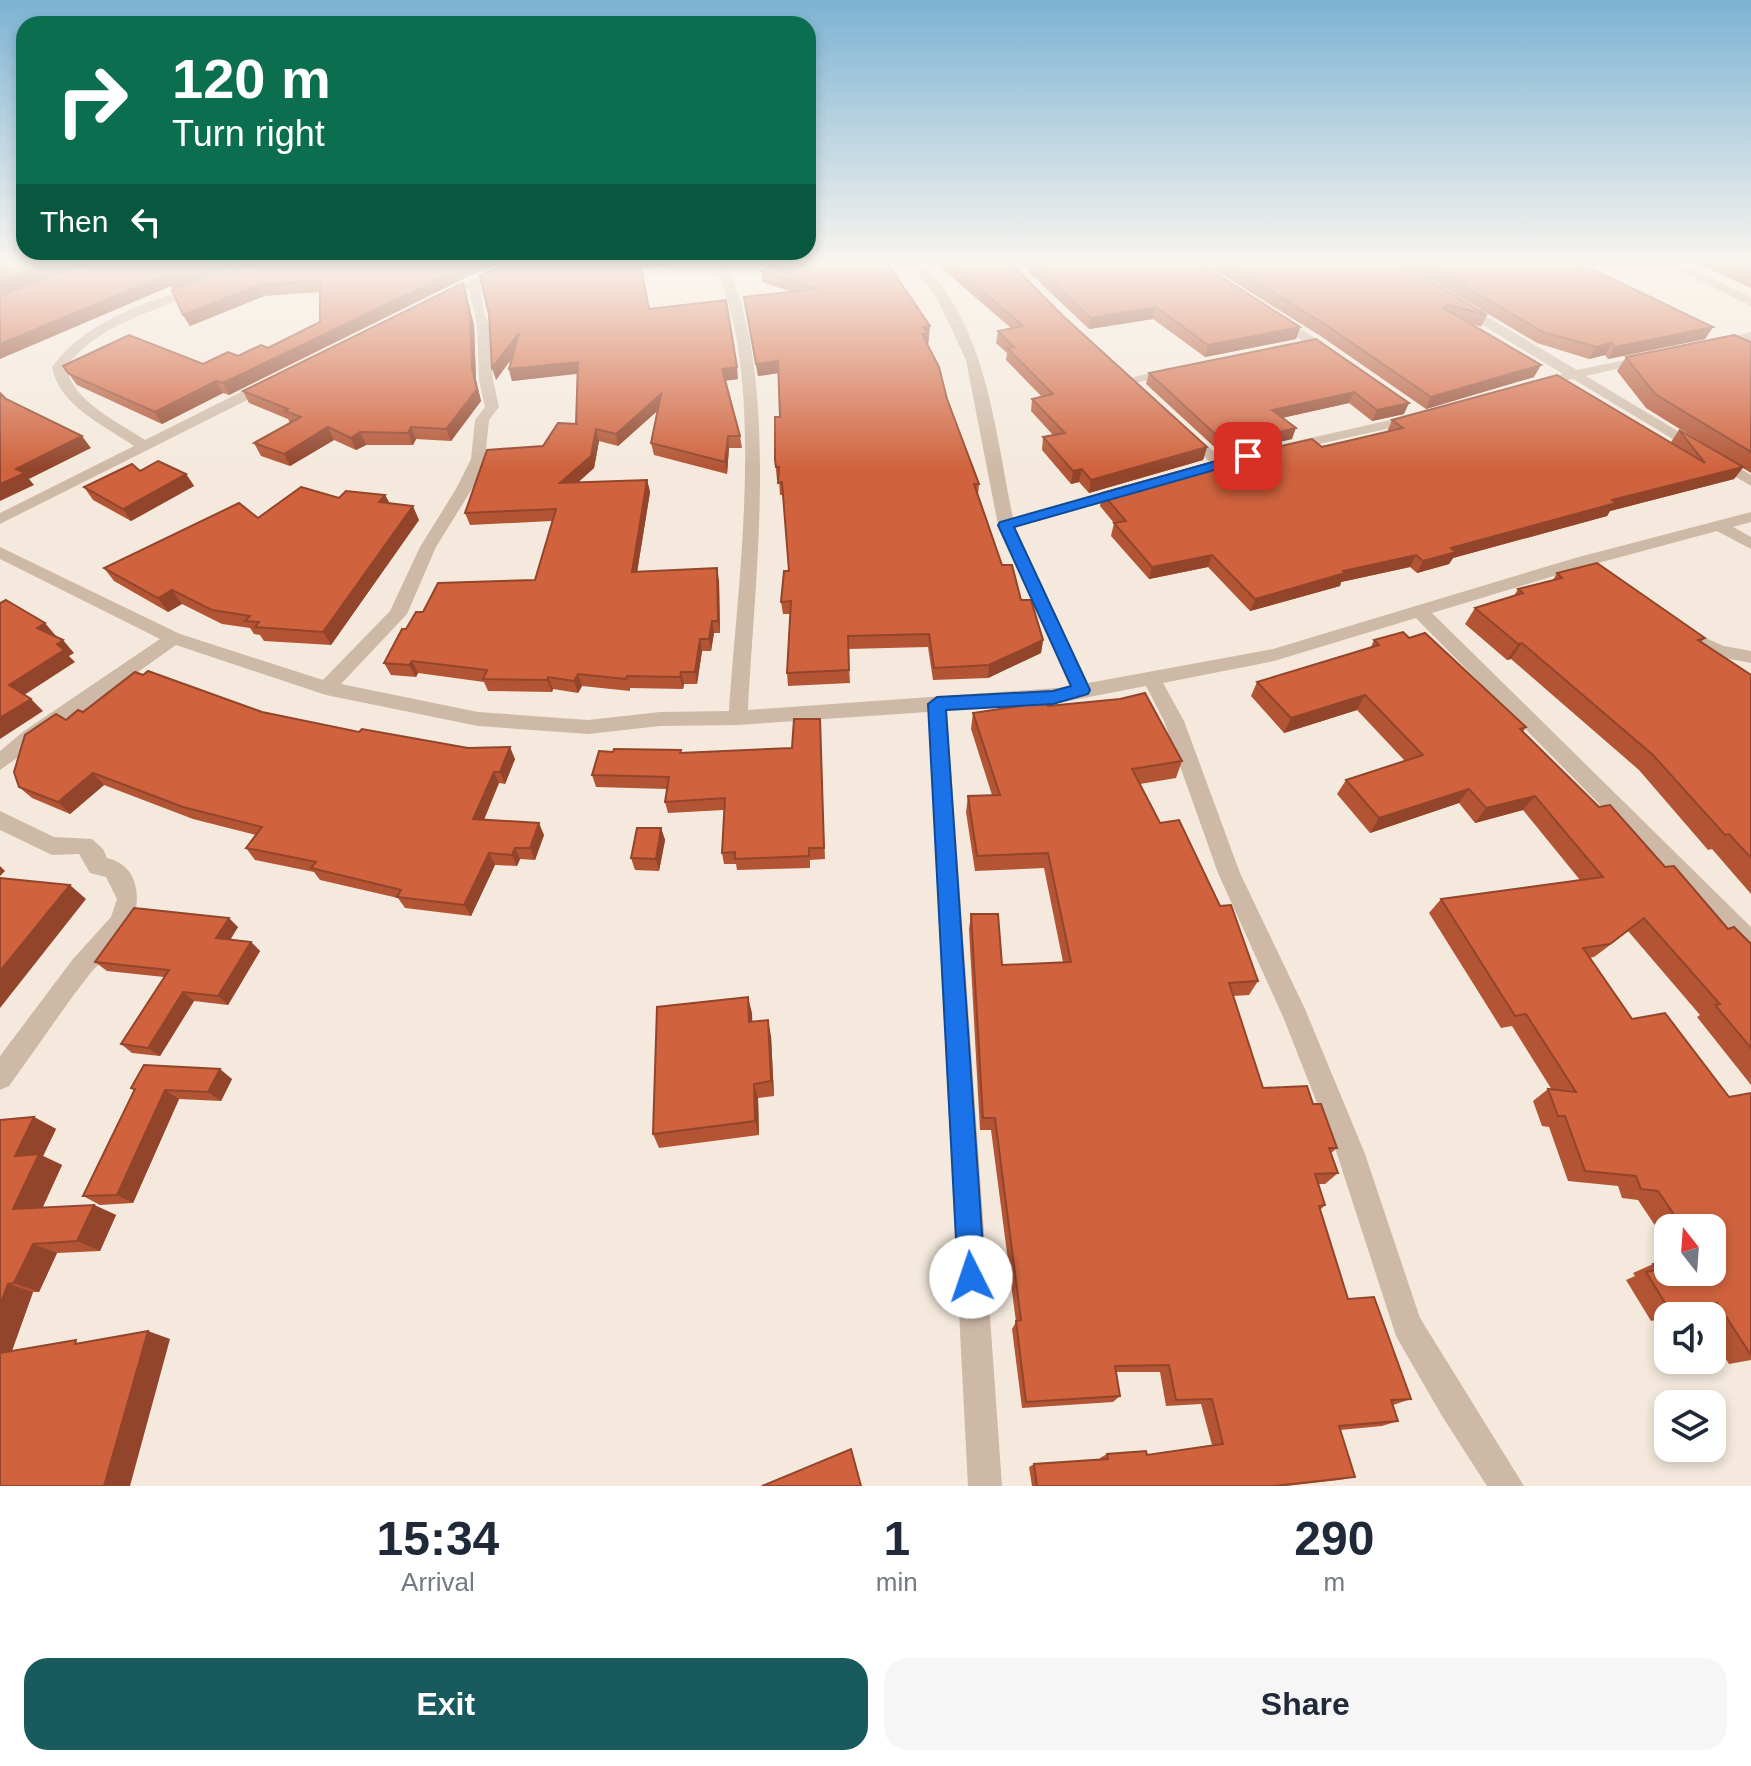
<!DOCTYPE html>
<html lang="en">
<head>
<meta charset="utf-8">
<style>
	:root { --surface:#fff; --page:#f6f6f7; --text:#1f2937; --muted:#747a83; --accent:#195a5f }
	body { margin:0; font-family:Helvetica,sans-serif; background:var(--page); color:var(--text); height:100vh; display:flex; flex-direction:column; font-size:30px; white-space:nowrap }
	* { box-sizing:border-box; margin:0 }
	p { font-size:26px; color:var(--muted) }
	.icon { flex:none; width:44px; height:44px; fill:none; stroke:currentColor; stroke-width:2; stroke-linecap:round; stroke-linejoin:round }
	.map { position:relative; height:1486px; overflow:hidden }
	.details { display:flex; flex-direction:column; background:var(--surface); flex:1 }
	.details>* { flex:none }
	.banner { position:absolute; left:16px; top:16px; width:800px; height:244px; border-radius:24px; box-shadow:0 4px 12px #0003; background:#0b6e4f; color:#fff; overflow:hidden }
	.needle { width:52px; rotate:343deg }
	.fabs { position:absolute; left:1654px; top:1214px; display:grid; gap:16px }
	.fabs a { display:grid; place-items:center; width:72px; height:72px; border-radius:16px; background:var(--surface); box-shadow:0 4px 12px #0003; font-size:40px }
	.pin { position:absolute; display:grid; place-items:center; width:68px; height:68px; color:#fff; margin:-34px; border-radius:16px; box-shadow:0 4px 12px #0006 }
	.me { position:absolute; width:88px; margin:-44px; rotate:356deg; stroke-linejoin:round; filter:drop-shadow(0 0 6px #0008) }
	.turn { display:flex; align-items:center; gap:28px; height:168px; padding:0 24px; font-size:36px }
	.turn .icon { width:104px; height:104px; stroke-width:2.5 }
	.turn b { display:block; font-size:56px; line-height:68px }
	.then { display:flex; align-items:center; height:76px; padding:0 24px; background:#0003; gap:16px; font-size:30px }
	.eta { display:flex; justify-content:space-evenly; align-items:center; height:136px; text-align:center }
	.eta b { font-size:48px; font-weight:600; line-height:56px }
	.primary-button { display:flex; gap:16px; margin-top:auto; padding:16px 24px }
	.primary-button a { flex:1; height:92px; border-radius:24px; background:var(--accent); color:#fff; font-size:32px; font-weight:600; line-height:92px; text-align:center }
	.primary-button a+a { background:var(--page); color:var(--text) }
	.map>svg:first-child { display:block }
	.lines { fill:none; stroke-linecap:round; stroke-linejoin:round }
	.minor { fill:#ceb9a6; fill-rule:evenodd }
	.wall { fill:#b35535 }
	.shaded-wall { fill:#92452b }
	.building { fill:#d0633e; stroke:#92452b; stroke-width:2 }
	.route { fill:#1a73e8; stroke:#114b97; stroke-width:2 }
</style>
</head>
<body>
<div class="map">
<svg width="1751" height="1486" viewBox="0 0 1751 1486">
	<rect width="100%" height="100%" fill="#f4e9dc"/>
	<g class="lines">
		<g class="minor">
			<path d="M515,260H531L480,284L483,309L489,325L493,380L499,407L489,420L485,459L472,489L436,547L407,614L341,684L478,712L588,720L660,712L729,711C737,585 769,373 712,260H724C782,373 754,584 748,710L1071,687L998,525L966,360L935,294L904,260H916C926,270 938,280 946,292C990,357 997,442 1013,518L1126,485L1134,490L1131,493L1015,527L1088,683L1273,649L1575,558L1751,512V522L1733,527L1751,537V549L1717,531L1587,566L1432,613L1751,927V954L1743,950L1416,618L1274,661L1163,683L1184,721L1240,873L1305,1009L1365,1154L1420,1318L1524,1486H1487L1442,1416L1396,1336L1337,1154L1284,1019L1218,873L1164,721L1146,686L1053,704L947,711L1002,1486H968L928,712L738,725L660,726L588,734L478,726L326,695L176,645L0,770V751L24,731L160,639L0,559V547L180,634L323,680L390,611L420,547L456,489L471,459L475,420L485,407L479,380L477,325L469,289L439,302L433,298Z"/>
			<polygon points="1657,260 1672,260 1751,297 1751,306"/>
			<path d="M198,286L204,290L202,293C154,310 97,325 66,367C73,402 117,421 145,440L263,381H273V387L0,524V513L134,446C104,425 59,406 52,367C85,322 146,301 198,286Z"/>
			<polygon points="1458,304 1466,304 1577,370 1654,354 1654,360 1586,376 1751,475 1751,486 1573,379 1531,387 1531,381 1563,374 1458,310"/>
			<polygon points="1272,315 1280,315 1340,355 1328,358 1272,321"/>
			<polygon points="1751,332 1751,340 1716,347 1710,343"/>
			<polygon points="1173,367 1178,368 1178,374 1130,384 1123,380"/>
			<polygon points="1417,414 1424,418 1422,421 1288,451 1281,447 1288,443"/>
			<polygon points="1188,430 1224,460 1224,466 1214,466 1183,437 1183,431"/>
			<polygon points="1678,626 1724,646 1751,651 1751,663 1714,656 1672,636 1669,632 1672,628"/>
			<path d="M0,811L54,837L92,839L103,849L107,858C138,865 142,897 132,923C125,942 102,959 89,975C61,1011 36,1049 9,1086L0,1090V1056L73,959L111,917L117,899L106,877L90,873L79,854L52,855L0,830Z"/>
		</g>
	</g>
	<g class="wall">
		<polygon points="263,260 508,260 469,276 229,395 223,393 162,424 77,385 63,366 203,364 238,356 268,348 320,322 320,292 264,296 190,326 183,315"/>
		<polygon points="513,260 667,260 667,265 641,268 649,309 738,379 726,380 740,436 742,448 729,448 727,474 654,455 651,443 658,410 618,446 599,441 594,468 577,483 647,480 650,492 637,572 719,581 720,633 714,633 711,651 702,651 697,684 684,684 683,689 630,688 630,691 582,686 578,693 553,689 552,692 488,691 484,682 418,673 416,677 391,675 384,663 406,629 423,612 535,580 552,521 470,525 465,513 543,446 576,424 577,374 512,381 509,369 512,358 496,380"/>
		<polygon points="781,260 929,338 928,345 979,484 978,495 1002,565 1043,640 1041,653 988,678 933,680 928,647 848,649 850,683 788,686 787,673 790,614 783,614 781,602 789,571 783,495 780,495 779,480 777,480 775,460 780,417 778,373 758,376 744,297 792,292 762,282 761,271"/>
		<polygon points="932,260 1008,260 1063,316 1207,447 1203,460 1089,493 1079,482 1071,484 1042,450 1043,437 1053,435 1031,411 1032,399 1042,397 1006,360 1007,353 996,343 998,331 1011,328"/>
		<polygon points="1016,260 1195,260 1300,327 1296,339 1205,357 1153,319 1089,329"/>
		<polygon points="1199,260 1394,260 1487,315 1481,327 1473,324 1534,377 1426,409 1322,337"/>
		<polygon points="1397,260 1573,260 1713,327 1705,339 1608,359 1605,355 1589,359 1537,343"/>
		<polygon points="1690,260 1751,260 1751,288"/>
		<polygon points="463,283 474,325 476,380 481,401 451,441 416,439 413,445 366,445 356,450 334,440 290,466 261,456 254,443 290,423 288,419 249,403 243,391"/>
		<polygon points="1316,339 1404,414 1372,421 1349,403 1282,418 1292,439 1223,455 1146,384 1149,373"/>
		<polygon points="1751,342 1751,473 1743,468 1734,479 1610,511 1607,516 1453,558 1449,564 1417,573 1410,567 1341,582 1340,586 1250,611 1208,567 1149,579 1111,536 1114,523 1100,506 1102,493 1387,432 1392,420 1672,443 1671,442 1679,430 1707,446 1646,408 1617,371 1626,357"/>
		<polygon points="140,471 186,474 194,486 131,521 93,500 84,487"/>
		<polygon points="385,495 390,504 419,520 331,645 264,641 260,635 254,634 250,628 222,624 182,604 168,612 114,581 104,568 339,498"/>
		<polygon points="1557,573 1705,638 1701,642 1751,675 1751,894 1712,849 1708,850 1639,770 1511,659 1507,660 1465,624 1475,608 1514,596 1518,589 1553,580"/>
		<polygon points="1409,638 1526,727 1523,732 1599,807 1665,867 1728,929 1751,944 1751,1085 1697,1017 1700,1015 1628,931 1594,957 1589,958 1632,1019 1729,1097 1751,1093 1751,1360 1729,1364 1712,1337 1712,1316 1699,1316 1695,1311 1651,1321 1626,1280 1635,1276 1633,1273 1653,1264 1712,1272 1712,1228 1668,1228 1668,1245 1638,1200 1622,1198 1618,1186 1568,1181 1549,1127 1542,1126 1533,1101 1548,1089 1552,1090 1512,1026 1501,1028 1429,913 1441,899 1580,880 1523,810 1475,823 1459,803 1370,833 1337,794 1346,780 1405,761 1357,710 1284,733 1251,696 1257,682 1371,647 1374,640"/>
		<polygon points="1048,706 1182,761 1176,778 1140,784 1160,823 1220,906 1258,981 1249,995 1233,996 1263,1088 1313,1104 1337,1148 1331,1153 1338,1173 1325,1184 1319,1184 1325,1205 1320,1210 1348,1299 1411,1399 1393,1405 1398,1421 1382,1426 1340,1430 1355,1477 1339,1480 1286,1486 1032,1486 1029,1467 1034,1464 1100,1460 1100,1458 1107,1454 1147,1455 1212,1445 1201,1404 1166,1406 1160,1372 1116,1372 1120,1396 1113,1402 1022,1408 1012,1329 1016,1322 991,1130 980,1130 969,929 971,914 1002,965 1063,962 1044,868 975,871 966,812 968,796 992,795 971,729 973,713"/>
		<polygon points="83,712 262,712 359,732 515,759 505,784 499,783 484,820 544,835 535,860 520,859 517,866 495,865 471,916 405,908 398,898 320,880 314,872 255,860 246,848 256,835 193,819 104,785 70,814 32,798 19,787 66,720"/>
		<polygon points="820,719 825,859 810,860 810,868 737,870 736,864 724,864 722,853 724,810 668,813 665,802 667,789 596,787 592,775 681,750 681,753 792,748"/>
		<polygon points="661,828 665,840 659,871 635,870 631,858"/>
		<polygon points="238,927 230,939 251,942 260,951 228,1005 194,1001 160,1056 132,1053 121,1044 164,977 107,971 95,962"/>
		<polygon points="752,1013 752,1022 771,1036 774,1096 758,1098 759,1135 659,1148 653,1134"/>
		<polygon points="232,1079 221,1101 179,1099 133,1203 100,1205 83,1196 134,1090 131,1088"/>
		<polygon points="34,1117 56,1129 43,1156 62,1165 42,1208 94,1205 116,1215 100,1251 57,1253 39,1292 33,1292 12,1351 86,1342 170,1339 0,1486 0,1120"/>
	</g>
	<g class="shaded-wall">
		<polygon points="59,260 93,260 0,296 0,282"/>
		<polygon points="220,260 257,260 173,289 171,286 0,359 0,344 165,275"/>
		<polygon points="479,260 508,260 469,276 229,395 223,383"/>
		<polygon points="639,260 667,260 667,265 640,268"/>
		<polygon points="463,283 474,325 476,380 481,401 451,441 446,429 472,368"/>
		<polygon points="259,285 264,296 190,326 183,315"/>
		<polygon points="1156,307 1153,319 1089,329 1091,318"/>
		<polygon points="930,326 928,345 921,346 923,327"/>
		<polygon points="1300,327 1296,339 1205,357 1208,345"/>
		<polygon points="1713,327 1705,339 1608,359 1615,347"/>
		<polygon points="519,333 522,344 496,380 492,368"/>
		<polygon points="1612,343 1605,355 1589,359 1596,347"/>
		<polygon points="778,361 779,373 758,376 756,364"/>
		<polygon points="578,362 580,373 512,381 509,369"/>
		<polygon points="1541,365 1534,377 1426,409 1431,397"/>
		<polygon points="737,367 738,379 724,381 722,369"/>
		<polygon points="216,381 223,393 162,424 155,412"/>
		<polygon points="1354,392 1349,403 1268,421 1272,410"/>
		<polygon points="661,394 663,406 618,446 616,434"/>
		<polygon points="1409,403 1404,414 1372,421 1377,410"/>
		<polygon points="328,427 334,440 290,466 284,454"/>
		<polygon points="411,427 416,439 413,445 408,433"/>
		<polygon points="1296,428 1292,439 1223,455 1226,444"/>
		<polygon points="596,429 599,441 594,468 563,496 560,483"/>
		<polygon points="360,432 366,445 356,450 351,438"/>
		<polygon points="82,436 91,448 29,479 34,485 0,501 0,484 16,469"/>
		<polygon points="728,436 729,448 727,474 725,462"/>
		<polygon points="1207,447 1203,460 1089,493 1091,480"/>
		<polygon points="1743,467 1734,479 1610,511 1607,516 1453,558 1449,564 1417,573 1423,561 1451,548 1612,500"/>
		<polygon points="1082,469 1079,482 1071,484 1073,471"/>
		<polygon points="186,474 194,486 131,521 123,509"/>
		<polygon points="647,480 650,492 635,585 632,572"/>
		<polygon points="385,495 392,508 379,502"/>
		<polygon points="413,506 419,520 331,645 323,632"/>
		<polygon points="1212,555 1208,567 1149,579 1152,567"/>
		<polygon points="1416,555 1410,567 1341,582 1340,586 1250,611 1255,599 1343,571"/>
		<polygon points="717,568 719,581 720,633 718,621"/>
		<polygon points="172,590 182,604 168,612 158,598"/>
		<polygon points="712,621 714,633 711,651 709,639"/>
		<polygon points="45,623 56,636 48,640 37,628"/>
		<polygon points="700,639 702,651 697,684 695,672"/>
		<polygon points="63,640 74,653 69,656 75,662 21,697 9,685"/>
		<polygon points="1043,640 1041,653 988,678 989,665"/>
		<polygon points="1522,643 1511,659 1507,660 1518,644"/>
		<polygon points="412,661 418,673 416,677 409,665"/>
		<polygon points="681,672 684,684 683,689 680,677"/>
		<polygon points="578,674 582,686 578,693 574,681"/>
		<polygon points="548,677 553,689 552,692 547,680"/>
		<polygon points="1365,695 1357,710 1284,733 1291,718"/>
		<polygon points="31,699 43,711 0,739 0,718"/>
		<polygon points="510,747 515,759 505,784 500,772"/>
		<polygon points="494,772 499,783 479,831 473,819"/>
		<polygon points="93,773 104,785 70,814 58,802"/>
		<polygon points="1469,789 1459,803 1370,833 1379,818"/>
		<polygon points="1535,796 1523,810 1475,823 1486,808"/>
		<polygon points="539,823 544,835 535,860 530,848"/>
		<polygon points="661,828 665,840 659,871 656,859"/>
		<polygon points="515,848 520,859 517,866 512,855"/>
		<polygon points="489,853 495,865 471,916 464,905"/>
		<polygon points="0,866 5,871 0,876"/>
		<polygon points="70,885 86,899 0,1008 0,971"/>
		<polygon points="229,918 238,927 226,947 216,938"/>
		<polygon points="1644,918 1628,931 1594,957 1610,944"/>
		<polygon points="251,942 260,951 228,1005 218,996"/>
		<polygon points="183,992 194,1001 160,1056 148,1048"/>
		<polygon points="748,997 752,1013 753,1038 749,1022"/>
		<polygon points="768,1020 771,1036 774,1096 771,1081"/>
		<polygon points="220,1069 232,1079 221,1101 208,1092"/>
		<polygon points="754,1084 758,1098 759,1135 755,1121"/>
		<polygon points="165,1090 179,1099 133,1203 117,1195"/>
		<polygon points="34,1117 56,1129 43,1156 62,1165 37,1220 13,1209 15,1156"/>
		<polygon points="94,1205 116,1215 100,1251 77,1241"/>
		<polygon points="33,1244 57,1253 39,1292 14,1283"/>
		<polygon points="8,1284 33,1292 7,1364 0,1362 0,1305"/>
		<polygon points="148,1331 170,1339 130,1486 104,1486"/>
	</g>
	<g class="building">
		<polygon points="0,260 59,260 0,282"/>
		<polygon points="93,260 220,260 167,278 165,275 0,344 0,296"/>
		<polygon points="263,260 479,260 223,383 216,381 155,412 69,374 63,366 129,335 203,364 228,352 238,356 261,345 268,348 320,322 320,281 259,285 183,315 172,290"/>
		<polygon points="513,260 639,260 649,309 726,300 737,367 722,369 740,436 728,436 725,462 651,443 661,394 616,434 596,429 591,456 560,483 647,480 632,572 717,568 718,621 712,621 709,639 700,639 695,672 681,672 680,677 627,676 626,679 578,674 574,681 548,677 547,680 483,679 487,670 412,661 409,665 384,663 402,629 406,629 416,612 423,612 438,583 535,580 556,509 465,513 487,450 543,446 558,423 578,424 576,424 578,362 509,369 519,333 492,368 489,314 480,276"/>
		<polygon points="781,260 885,260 930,326 923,327 928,333 922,334 939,367 947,399 979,484 974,484 1002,565 1012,565 1021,600 1031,600 1043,640 989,665 934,668 929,634 848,636 849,670 787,673 791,601 781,602 784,571 789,571 782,482 778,483 779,467 776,467 775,460 775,417 780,417 778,361 756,364 744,297 818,289 761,271"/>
		<polygon points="946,260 1008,260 1063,316 1207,447 1091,480 1082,469 1073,471 1043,437 1065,433 1032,399 1053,394 1007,348 1014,347 998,331 1023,326"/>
		<polygon points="1029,260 1195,260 1300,327 1208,345 1156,307 1091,318"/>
		<polygon points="1220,260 1394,260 1487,315 1446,304 1444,308 1541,365 1431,397 1326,325"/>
		<polygon points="1420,260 1573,260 1713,327 1615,347 1612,343 1596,347 1543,332"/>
		<polygon points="1720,260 1751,260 1751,274"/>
		<polygon points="463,283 470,314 472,368 477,389 446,429 411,427 408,433 360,432 351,438 328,427 284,454 254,443 301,417 285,411 288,409 243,391"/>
		<polygon points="1734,335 1751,342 1751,452 1655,394 1626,357"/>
		<polygon points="1316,339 1409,403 1377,410 1354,392 1272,410 1296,428 1226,444 1149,373"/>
		<polygon points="1557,375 1705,463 1679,430 1743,467 1612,500 1616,503 1451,548 1456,552 1423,561 1416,555 1343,571 1345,573 1255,599 1212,555 1152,567 1114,523 1126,521 1102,493 1228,458 1312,439 1322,447 1403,428 1392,420"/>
		<polygon points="0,393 6,399 82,436 16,469 25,473 0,484"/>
		<polygon points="158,461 186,474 123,509 84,487 132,464 140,471"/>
		<polygon points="301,487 339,498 346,491 385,495 379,502 413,506 323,632 255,627 259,622 245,621 250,616 212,610 172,590 158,598 104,568 239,503 258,518"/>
		<polygon points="1597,563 1705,638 1698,640 1751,675 1751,858 1729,834 1725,835 1653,755 1522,643 1518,644 1475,608 1523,593 1518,589 1562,578 1557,573"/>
		<polygon points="6,600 45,623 37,628 63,640 57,644 64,650 9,685 31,699 0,718 0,603"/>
		<polygon points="1403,632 1409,638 1425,633 1526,727 1520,729 1599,807 1610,805 1665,867 1674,866 1728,929 1734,927 1751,944 1751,1048 1715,1005 1720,1004 1644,918 1610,944 1583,948 1632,1019 1665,1013 1729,1097 1751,1093 1751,1355 1717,1303 1672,1314 1646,1272 1656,1270 1653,1264 1668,1261 1668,1272 1712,1272 1712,1228 1683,1228 1658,1191 1641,1189 1636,1176 1585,1171 1565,1116 1558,1116 1548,1089 1576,1092 1526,1014 1515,1016 1441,899 1603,877 1535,796 1486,808 1469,789 1379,818 1346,780 1423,755 1365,695 1291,718 1257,682 1379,645 1374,640"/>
		<polygon points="148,671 262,712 359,732 362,729 468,748 510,747 500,772 494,772 473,819 539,823 530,848 515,848 512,855 489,853 464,905 397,897 401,890 311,868 316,862 246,848 262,827 183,807 93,773 58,802 19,787 14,772 25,735 56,714 66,720 78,710 83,712 135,672 143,675"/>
		<polygon points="1145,693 1182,761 1132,769 1160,823 1179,820 1220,906 1231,905 1258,981 1229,983 1263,1088 1307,1086 1313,1104 1321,1104 1337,1148 1329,1148 1338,1173 1315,1174 1325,1205 1319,1206 1348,1299 1374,1297 1411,1399 1391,1400 1398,1421 1339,1426 1355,1477 1274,1486 1037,1486 1034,1464 1108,1459 1107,1454 1146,1451 1147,1455 1223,1444 1212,1399 1176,1400 1169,1365 1115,1366 1120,1396 1026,1402 1016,1321 1021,1320 995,1118 983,1118 971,914 998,914 1002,965 1071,962 1048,853 977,856 968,796 1000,795 973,713 1047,702 1048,706 1120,699"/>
		<polygon points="794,719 820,719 824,848 809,848 809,856 735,859 735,852 722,853 725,798 665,802 669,777 592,775 599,751 613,752 614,749 681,750 680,753 792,748"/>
		<polygon points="637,828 661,828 656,859 631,858"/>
		<polygon points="0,878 70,885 0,971"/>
		<polygon points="134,908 229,918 216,938 251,942 218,996 183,992 148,1048 121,1044 169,970 95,962"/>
		<polygon points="748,997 749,1022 768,1020 771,1081 754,1084 755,1121 653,1134 657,1007"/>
		<polygon points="144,1065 220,1069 208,1092 165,1090 117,1195 83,1196 135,1089 131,1088"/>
		<polygon points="34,1117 15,1156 39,1154 13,1209 94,1205 77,1241 33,1244 14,1283 8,1284 0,1305 0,1120"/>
		<polygon points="148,1331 104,1486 0,1486 0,1353 76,1340 75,1344"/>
		<polygon points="851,1449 861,1486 762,1486"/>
	</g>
	<linearGradient id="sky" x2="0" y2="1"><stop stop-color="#7bb3d3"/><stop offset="0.56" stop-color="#faf5ef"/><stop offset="1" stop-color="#faf5ef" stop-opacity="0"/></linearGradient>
	<rect width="1751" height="468" fill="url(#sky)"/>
	<polygon class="route" points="1248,452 1253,453 1253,459 1014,527 1090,690 1088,694 1053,704 946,710 985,1277 981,1286 971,1290 962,1286 958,1277 928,704 937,697 1053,691 1071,686 998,525 1000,522"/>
</svg>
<div class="fabs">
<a><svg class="needle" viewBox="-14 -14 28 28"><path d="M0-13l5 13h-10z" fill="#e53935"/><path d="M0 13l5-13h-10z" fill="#747a83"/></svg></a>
<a><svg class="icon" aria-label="sound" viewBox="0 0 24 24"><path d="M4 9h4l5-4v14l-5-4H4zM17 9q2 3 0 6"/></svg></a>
<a><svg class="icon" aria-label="layers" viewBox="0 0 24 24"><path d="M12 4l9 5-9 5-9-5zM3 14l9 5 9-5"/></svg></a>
</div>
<div class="pin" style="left:1248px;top:456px;background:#d93025"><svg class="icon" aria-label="arrive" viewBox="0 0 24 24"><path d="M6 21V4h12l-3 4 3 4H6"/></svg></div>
<svg class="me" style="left:971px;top:1277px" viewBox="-20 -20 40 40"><circle r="19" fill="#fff"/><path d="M0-13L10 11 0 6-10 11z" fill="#1a73e8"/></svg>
<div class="banner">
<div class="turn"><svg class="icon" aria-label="right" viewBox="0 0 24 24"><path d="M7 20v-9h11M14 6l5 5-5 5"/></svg><div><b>120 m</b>Turn right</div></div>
<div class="then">Then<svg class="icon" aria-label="left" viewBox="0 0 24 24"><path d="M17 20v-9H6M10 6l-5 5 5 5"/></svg></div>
</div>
</div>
<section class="details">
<div class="eta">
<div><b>15:34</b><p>Arrival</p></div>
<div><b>1</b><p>min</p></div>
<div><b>290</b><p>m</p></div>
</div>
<div class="primary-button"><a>Exit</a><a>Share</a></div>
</section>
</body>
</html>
